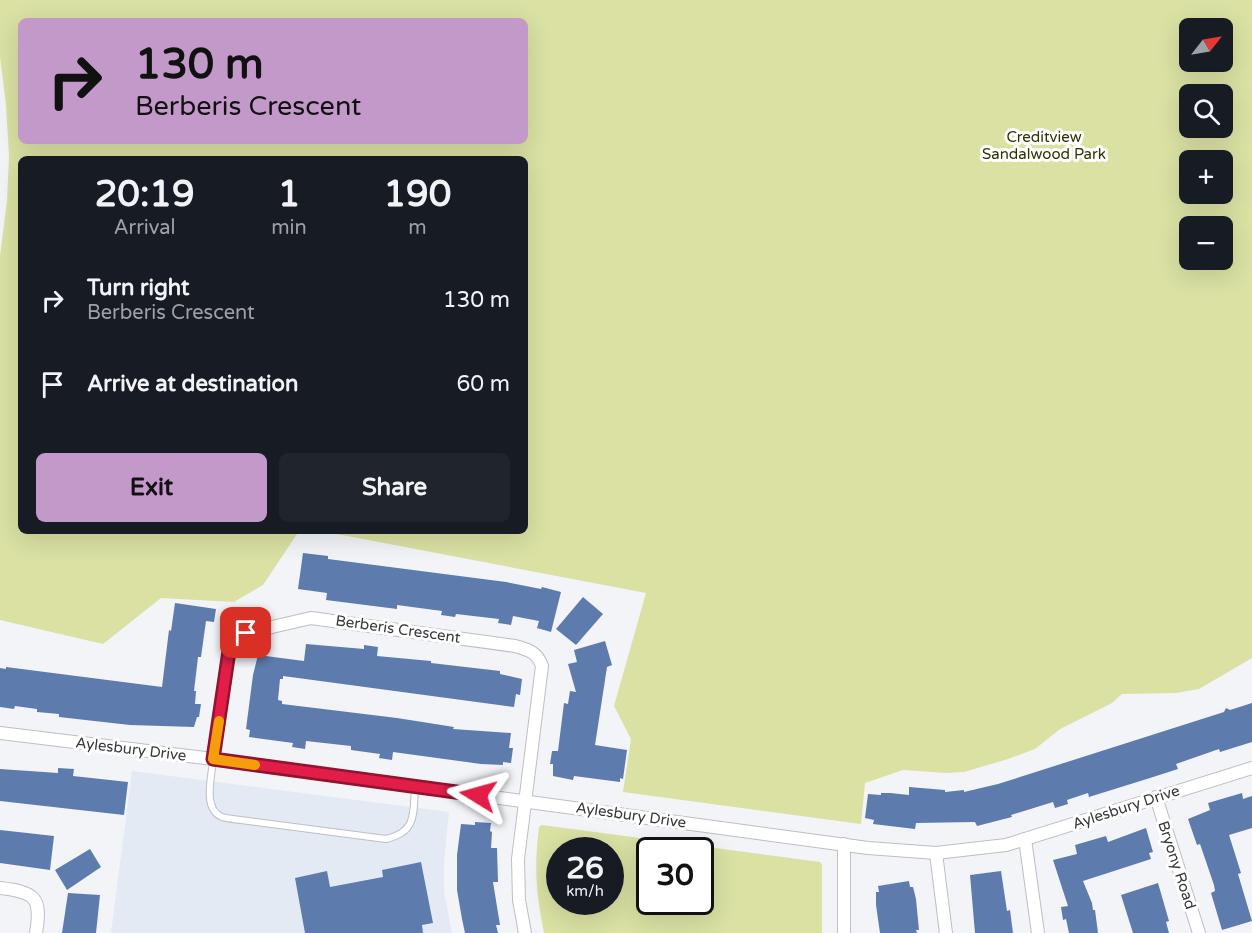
<!DOCTYPE html>
<html lang="en">
<head>
<meta charset="utf-8">
<style>
	:root { --surface:#171b24; --page:#20242c; --text:#f1f3f6; --muted:#9ea1a6; --accent:#c399ca }
	body { margin:0; font-family:"Varela Round",sans-serif; background:var(--page); color:var(--text); height:100vh; display:flex; flex-direction:column; font-size:22px; white-space:nowrap }
	* { box-sizing:border-box; margin:0 }
	p { font-size:20px; color:var(--muted) }
	.icon { flex:none; width:33px; height:33px; fill:none; stroke:currentColor; stroke-width:2; stroke-linecap:round; stroke-linejoin:round }
	.map { position:relative; flex:1; overflow:hidden }
	.panel { position:absolute; left:18px; top:156px; width:510px; height:378px; display:flex; flex-direction:column; background:var(--surface); border-radius:9px; box-shadow:0 6px 24px #0002 }
	.panel>* { flex:none }
	.guide { position:absolute; left:18px; top:18px; width:510px; height:126px; border-radius:9px; box-shadow:0 6px 24px #0002; background:#c399ca; color:#111; overflow:hidden }
	.needle { width:39px; rotate:59deg }
	.tools { position:absolute; left:1179px; top:18px; display:grid; gap:12px }
	.tools a { display:grid; place-items:center; width:54px; height:54px; border-radius:9px; background:var(--surface); box-shadow:0 6px 24px #0002; font-size:30px }
	.speed { position:absolute; left:546px; top:837px; display:flex; gap:12px; font-size:30px; font-weight:700; text-align:center }
	.speed>* { display:grid; place-content:center; width:78px; height:78px; border-radius:50%; background:var(--surface); box-shadow:0 6px 24px #0002; line-height:1 }
	.speed small { font-size:15px; font-weight:400 }
	.speed .limit { border:3px solid #111; border-radius:9px; background:#fff; color:#111 }
	.pin { position:absolute; display:grid; place-items:center; width:51px; height:51px; color:#fff; margin:-26px; border-radius:12px; box-shadow:0 3px 9px #0006 }
	.me { position:absolute; width:66px; margin:-33px; rotate:278deg; stroke-linejoin:round; filter:drop-shadow(0 0 4px #0008) }
	.turn { display:flex; align-items:center; gap:21px; height:126px; padding:0 18px; font-size:27px }
	.turn .icon { width:78px; height:78px; stroke-width:2.5 }
	.turn b { display:block; font-size:42px; line-height:51px }
	.eta { display:flex; justify-content:space-evenly; align-items:center; height:102px; text-align:center }
	.eta b { font-size:36px; font-weight:700; line-height:42px }
	.cta { display:flex; gap:12px; margin-top:auto; padding:12px 18px }
	.cta a { flex:1; height:69px; border-radius:9px; background:var(--accent); color:#111; font-size:24px; font-weight:700; line-height:69px; text-align:center }
	.cta a+a { background:var(--page); color:var(--text) }
	ul { padding:0; list-style:none }
	li { display:flex; align-items:center; gap:18px; height:84px; padding:0 18px }
	li div { flex:1 }
	li b { display:block; font-size:22px }
	li em { font-style:normal }
	.map>svg:first-child { display:block }
	.built { fill:#e3eaf4 }
	.green { fill:#dae1a3; fill-rule:evenodd }
	.building { fill:#5e7bae }
	.lines { fill:none; stroke-linecap:round; stroke-linejoin:round }
	.service-casing { stroke:#bcbfc3; stroke-width:8 }
	.minor-casing { stroke:#bcbfc3; stroke-width:14 }
	.service { stroke:#fff; stroke-width:6 }
	.minor { stroke:#fff; stroke-width:12 }
	.route-casing { stroke:#92132f; stroke-width:15 }
	.route { stroke:#e11d48; stroke-width:10 }
	.slow { stroke:#f59e0b; stroke-width:10 }
	.labels { text-anchor:middle; stroke-width:6; stroke-linejoin:round; paint-order:stroke }
	.park-label { font-size:15px; fill:#2e3100; stroke:#fff }
	.street-label { font-size:15px; fill:#363739; stroke:#fff }
</style>
</head>
<body>
<div class="map">
<svg width="1252" height="933" viewBox="0 0 1252 933">
	<rect width="100%" height="100%" fill="#f2f4f8"/>
	<polygon class="built" points="132,771 449,812 444,861 444,892 452,933 111,933"/>
	<g class="green">
		<path d="M0,0H1252V658L1199,689L1176,693L1122,694L1112,703L1060,729L1035,749L1008,759L964,772L946,773L903,770L865,783L861,824L623,792L631,739L614,706L646,593L321,531H525V159H21V531H299L263,585L234,602L161,598L103,644L0,620V256L7,201L9,156L6,105L0,57ZM21,21H525V141H21ZM1222,28V62H1190V28ZM1222,94V128H1190V94ZM1222,160V194H1190V160ZM1190,226H1222V260H1190Z"/>
		<path d="M542,825L820,862L822,865V933H544C536,892 534,869 539,827ZM610,850V902H560V850ZM700,850V902H650V850Z"/>
	</g>
	<g class="building">
		<polygon points="303,553 328,556 328,559 506,582 541,589 542,587 561,592 551,632 537,628 539,621 513,616 511,625 498,623 499,619 456,614 455,617 441,615 442,611 397,605 397,609 326,600 327,593 298,589"/>
		<polygon points="583,597 603,614 576,645 556,629"/>
		<polygon points="175,603 216,609 214,622 206,621 201,657 198,657 194,691 196,691 195,704 201,704 199,717 197,717 194,727 130,725 59,717 59,714 37,712 37,709 15,706 14,709 0,707 0,668 6,669 6,667 162,687 169,630 171,631"/>
		<polygon points="605,641 612,665 607,667 595,745 627,750 623,779 620,778 620,782 574,776 573,780 553,776 553,764 550,764 552,751 558,751 564,703 568,704 570,691 576,692 568,664 577,662 574,650"/>
		<polygon points="306,644 364,649 364,645 378,647 377,656 431,661 431,663 500,671 500,674 522,679 520,695 516,694 514,707 283,676 283,679 280,679 278,700 282,701 282,704 397,718 454,727 453,729 511,733 509,748 513,748 511,763 503,762 503,765 481,764 393,752 392,760 379,758 380,754 351,750 351,746 306,741 305,749 292,747 293,743 249,737 250,730 246,729 253,675 258,655 304,661"/>
		<polygon points="1252,703 1252,742 1220,752 1219,749 1176,764 1178,769 1150,778 1089,797 1088,793 1067,800 1068,804 1055,808 1053,802 1011,815 1012,817 977,826 975,822 916,823 915,829 873,824 874,820 865,818 868,794 881,795 881,793 890,793 909,795 909,787 945,790 945,792 964,790 964,792 998,784 1202,719 1224,712 1226,708 1230,710"/>
		<polygon points="58,768 74,769 73,776 128,782 124,815 0,801 0,769 58,773"/>
		<polygon points="1242,793 1243,799 1252,796 1252,828 1229,835 1241,873 1238,874 1252,921 1222,930 1211,893 1215,891 1214,885 1200,844 1197,845 1188,819 1210,810 1208,803"/>
		<polygon points="475,822 491,823 490,831 492,832 491,848 497,848 498,882 493,882 500,925 496,925 498,933 465,933 462,919 457,890 457,855 461,824 475,825"/>
		<polygon points="1146,828 1153,852 1149,853 1151,859 1083,881 1092,903 1093,910 1095,910 1098,933 1069,933 1066,919 1063,920 1061,907 1068,906 1053,860 1077,854 1075,845 1106,836 1108,842"/>
		<polygon points="0,830 54,836 50,870 0,863"/>
		<polygon points="90,849 101,867 67,890 55,870"/>
		<polygon points="421,862 433,923 422,925 423,933 305,933 295,878 327,871 330,887 383,877 382,870"/>
		<polygon points="1001,871 1007,911 1010,910 1013,933 975,933 970,875"/>
		<polygon points="909,881 910,887 913,887 916,899 919,930 916,930 917,933 880,933 876,905 876,892 879,892 878,886"/>
		<polygon points="1158,883 1169,921 1166,922 1169,933 1133,933 1121,895"/>
		<polygon points="68,893 100,895 96,933 62,933"/>
	</g>
	<g class="lines">
		<g class="service-casing">
			<path id="service" d="M213,760C212,776 202,809 222,817C228,819 235,819 241,820L386,839C417,832 413,814 415,787"/>
		</g>
		<g class="minor-casing">
			<g id="minor">
				<polyline points="0,733 213,759 868,848 936,853 1006,845 1252,768"/>
				<path d="M213,759L229,651L232,643L246,633L311,618L515,646C529,650 537,652 542,666L518,859L519,900L525,933"/>
				<polyline points="1156,797 1199,933"/>
				<polyline points="1025,839 1038,933"/>
				<polyline points="844,844 844,933"/>
				<polyline points="936,853 946,933"/>
				<path d="M0,888C35,892 42,897 36,933"/>
			</g>
		</g>
		<use href="#service" class="service"/>
		<use href="#minor" class="minor"/>
	</g>
	<g class="lines">
		<g class="route-casing">
			<polyline id="route" points="246,633 232,643 229,651 213,759 478,795"/>
		</g>
		<use href="#route" class="route"/>
		<polyline class="slow" points="219,721 213,759 255,765"/>
	</g>
	<g class="labels">
		<g class="park-label">
			<text x="1044" y="142">Creditview<tspan x="1044" dy="17">Sandalwood Park</tspan></text>
		</g>
		<g class="street-label">
			<text transform="translate(398 629) rotate(8)" y="5">Berberis Crescent</text>
			<text transform="translate(131 749) rotate(7)" y="5">Aylesbury Drive</text>
			<text transform="translate(1126 807) rotate(-18)" y="5">Aylesbury Drive</text>
			<text transform="translate(631 815) rotate(8)" y="5">Aylesbury Drive</text>
			<text transform="translate(1177 865) rotate(72)" y="5">Bryony Road</text>
		</g>
	</g>
</svg>
<div class="tools">
<a><svg class="needle" viewBox="-14 -14 28 28"><path d="M0-13l5 13h-10z" fill="#e53935"/><path d="M0 13l5-13h-10z" fill="#9ea1a6"/></svg></a>
<a><svg class="icon" aria-label="search" viewBox="0 0 24 24"><circle cx="10" cy="10" r="6"/><path d="M15 15l6 6"/></svg></a>
<a>+</a>
<a>−</a>
</div>
<div class="speed"><div>26<small>km/h</small></div><div class="limit">30</div></div>
<div class="pin" style="left:246px;top:633px;background:#d93025"><svg class="icon" aria-label="arrive" viewBox="0 0 24 24"><path d="M6 21V4h12l-3 4 3 4H6"/></svg></div>
<svg class="me" style="left:478px;top:795px" viewBox="-20 -20 40 40"><path d="M0-17L14 15 0 8-14 15z" fill="#e11d48" stroke="#fff" stroke-width="4"/></svg>
<div class="guide">
<div class="turn"><svg class="icon" aria-label="right" viewBox="0 0 24 24"><path d="M7 20v-9h11M14 6l5 5-5 5"/></svg><div><b>130 m</b>Berberis Crescent</div></div>
</div>
<section class="panel">
<div class="eta">
<div><b>20:19</b><p>Arrival</p></div>
<div><b>1</b><p>min</p></div>
<div><b>190</b><p>m</p></div>
</div>
<ul>
<li><svg class="icon" aria-label="right" viewBox="0 0 24 24"><path d="M7 20v-9h11M14 6l5 5-5 5"/></svg><div><b>Turn right</b><p>Berberis Crescent</p></div><em>130 m</em></li>
<li><svg class="icon" aria-label="arrive" viewBox="0 0 24 24"><path d="M6 21V4h12l-3 4 3 4H6"/></svg><div><b>Arrive at destination</b></div><em>60 m</em></li>
</ul>
<div class="cta"><a>Exit</a><a>Share</a></div>
</section>
</div>
</body>
</html>
